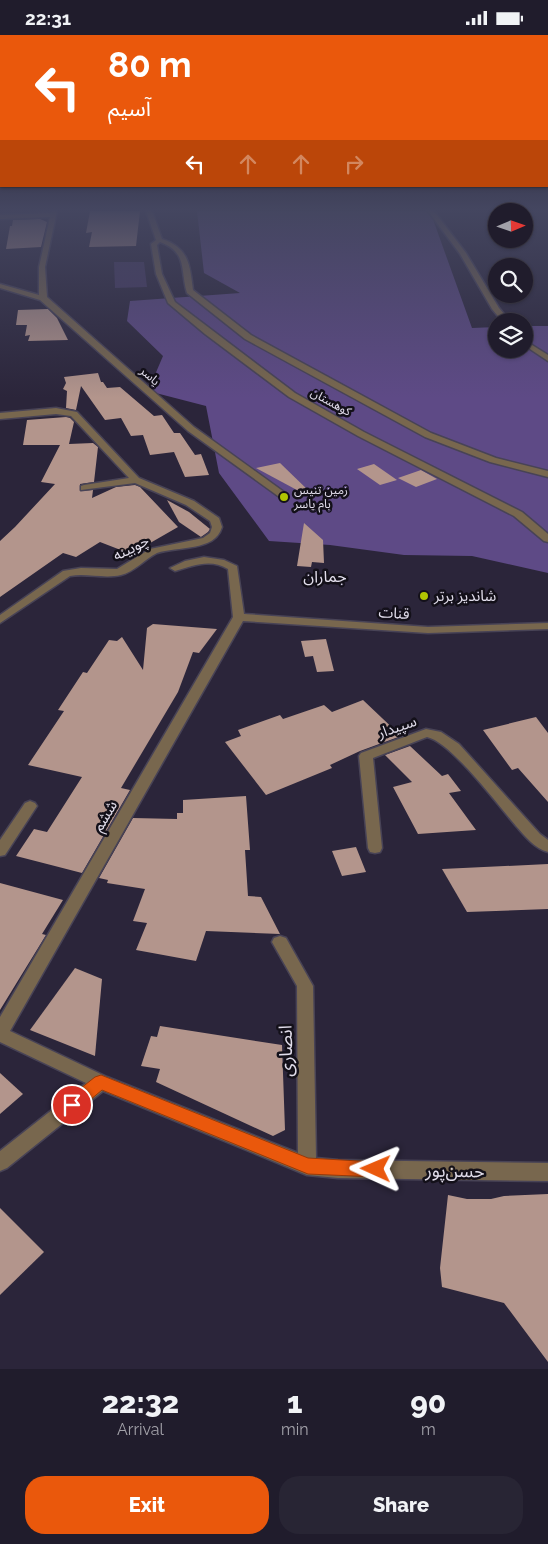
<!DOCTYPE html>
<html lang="en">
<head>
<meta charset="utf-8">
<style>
	:root { --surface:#201c2c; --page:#282534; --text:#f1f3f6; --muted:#a2a1a9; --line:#3d3a48; --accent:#ea580c }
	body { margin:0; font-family:Raleway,"Noto Sans Arabic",sans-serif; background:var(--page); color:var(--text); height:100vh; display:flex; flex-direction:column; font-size:19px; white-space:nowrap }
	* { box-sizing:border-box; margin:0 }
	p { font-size:16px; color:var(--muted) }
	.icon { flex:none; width:28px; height:28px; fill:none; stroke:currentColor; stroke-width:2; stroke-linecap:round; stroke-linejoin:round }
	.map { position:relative; height:1334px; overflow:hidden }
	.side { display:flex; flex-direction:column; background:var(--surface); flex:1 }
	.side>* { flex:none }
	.banner { position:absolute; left:0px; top:0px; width:549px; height:152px; box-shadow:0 1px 4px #0004,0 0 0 1px var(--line); background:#ea580c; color:#fff; overflow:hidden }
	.needle { width:32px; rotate:88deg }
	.tools { position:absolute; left:488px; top:168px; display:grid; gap:10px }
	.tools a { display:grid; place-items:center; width:45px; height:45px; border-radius:50%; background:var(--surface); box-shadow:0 1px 4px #0004,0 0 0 1px var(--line); font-size:25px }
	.pin { position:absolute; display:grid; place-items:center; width:42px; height:42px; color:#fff; margin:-21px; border:2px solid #fff; border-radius:50%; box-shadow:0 1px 5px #0007 }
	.me { position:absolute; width:55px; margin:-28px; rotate:271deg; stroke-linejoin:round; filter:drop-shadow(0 0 4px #0008) }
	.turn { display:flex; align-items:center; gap:18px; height:105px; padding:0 25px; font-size:22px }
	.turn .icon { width:65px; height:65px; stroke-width:2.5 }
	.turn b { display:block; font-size:35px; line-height:42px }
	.lanes { display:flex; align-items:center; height:48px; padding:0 25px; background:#0003; justify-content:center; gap:25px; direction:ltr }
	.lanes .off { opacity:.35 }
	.eta { display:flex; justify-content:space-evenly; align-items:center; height:85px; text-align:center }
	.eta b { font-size:30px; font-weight:800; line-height:35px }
	.button { display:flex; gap:10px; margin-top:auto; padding:10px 25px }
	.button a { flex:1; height:58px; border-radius:20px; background:var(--accent); color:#fff; font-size:20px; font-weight:800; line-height:58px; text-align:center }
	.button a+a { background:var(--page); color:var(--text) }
	.status { display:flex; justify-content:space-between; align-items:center; height:35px; padding:0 25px; background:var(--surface); direction:ltr }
	.status svg { height:14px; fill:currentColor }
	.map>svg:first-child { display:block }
	.green { fill:#463963 }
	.forest { fill:#5e4a86 }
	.building { fill:#b3958c }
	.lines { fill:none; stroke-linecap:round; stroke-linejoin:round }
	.minor-casing { stroke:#484356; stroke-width:3 }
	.minor { fill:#78674e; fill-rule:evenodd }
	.route { fill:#ea580c; stroke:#983908 }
	.poi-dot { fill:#b0c502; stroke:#131019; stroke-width:2 }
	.labels { text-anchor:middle; stroke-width:5; stroke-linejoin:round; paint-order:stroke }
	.far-street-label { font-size:12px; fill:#e2deec; stroke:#131019 }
	.far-poi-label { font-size:12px; fill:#e2deec; stroke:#131019; text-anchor:start }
	.street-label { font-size:15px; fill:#e2deec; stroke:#131019 }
	.poi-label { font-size:15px; fill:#e2deec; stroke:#131019; text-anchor:start }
	.neighbourhood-label { font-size:16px; fill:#e2deec; stroke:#131019 }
	.near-street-label { font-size:18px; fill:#e2deec; stroke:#131019 }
</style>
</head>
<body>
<div class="status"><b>22:31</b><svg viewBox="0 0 49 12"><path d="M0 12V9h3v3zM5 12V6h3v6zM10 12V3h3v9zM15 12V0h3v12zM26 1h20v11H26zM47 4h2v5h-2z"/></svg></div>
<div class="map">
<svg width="548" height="1334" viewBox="0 0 548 1334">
	<rect width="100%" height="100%" fill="#2b253a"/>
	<polygon class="green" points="114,227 144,227 147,252 115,253"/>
	<polygon class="forest" points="197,176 430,176 472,293 496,292 496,314 524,314 524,291 548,291 548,538 472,521 404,520 330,510 269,506 219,438 206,371 148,356 163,321 127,286 130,266 240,258 204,238"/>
	<g class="building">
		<polygon points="90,176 140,176 136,211 89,212 92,197 86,198"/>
		<polygon points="40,184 47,187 41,212 6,214 10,191 12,191 13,185"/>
		<polygon points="48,274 57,283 68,305 28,306 30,300 25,301 27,290 16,290 18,275"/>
		<polygon points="98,338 101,347 103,347 107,353 120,352 154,381 162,380 174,398 180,398 195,420 201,419 209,440 185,442 174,417 150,420 143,400 131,401 121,383 105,385 81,351 76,375 66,373 67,356 63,354 66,348 64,342"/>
		<polygon points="66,382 70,383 74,387 69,409 93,408 98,412 94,447 80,449 80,456 93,455 92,463 116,452 135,450 140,452 178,492 131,519 100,507 76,522 63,518 0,562 0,506 15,492 55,449 41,447 60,410 23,410 27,385"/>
		<polygon points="280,428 311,458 308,461 256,433"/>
		<polygon points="374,429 397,445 380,450 357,434"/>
		<polygon points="421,435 437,444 416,452 398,443"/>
		<polygon points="167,465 189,477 210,494 208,497 201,502 179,487"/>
		<polygon points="304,488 323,505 324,528 312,527 311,532 297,531"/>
		<polygon points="153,589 217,594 199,618 193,617 178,657 121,753 130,755 82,838 16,821 34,794 47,797 82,742 28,730 64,676 58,675 83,637 87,638 109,605 117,606 122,602 143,635 147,593"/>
		<polygon points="326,604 334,636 317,637 313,621 305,622 301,606"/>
		<polygon points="363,665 401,701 360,716 330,730 332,733 266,760 225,707 241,701 238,695 280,680 283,684 324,670 332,677"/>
		<polygon points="536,682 548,698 548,767 518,733 512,735 483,695"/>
		<polygon points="410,711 442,741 448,739 461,756 449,758 476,795 418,799 393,752 412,747 385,720"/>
		<polygon points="246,761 250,815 245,815 248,861 261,862 280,899 206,896 196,926 136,915 147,888 133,886 145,854 107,848 108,845 99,843 133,783 177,784 177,778 183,778 183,765"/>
		<polygon points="356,812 366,837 342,841 332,816"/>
		<polygon points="548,829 548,874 467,877 442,834"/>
		<polygon points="0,848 63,865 42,899 46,900 0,975"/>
		<polygon points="75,933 102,944 95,1021 30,995"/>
		<polygon points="160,991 282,1010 285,1095 273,1101 156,1047 160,1034 141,1031 151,1001 157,1002"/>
		<polygon points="0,1038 23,1059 0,1079"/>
		<polygon points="548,1159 548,1327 504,1268 442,1252 440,1233 448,1160 467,1164 491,1164 504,1161"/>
		<polygon points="0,1173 44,1217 0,1260"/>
	</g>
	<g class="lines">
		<g class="minor-casing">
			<g id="minor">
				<polygon points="51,176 57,176 45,232 47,262 194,392 284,457 284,461 278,461 188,396 40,265 0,253 0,249 39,260 39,232 50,182 0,184 0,180 50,178"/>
				<path d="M146,176H152L162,204C189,213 190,230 193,255L251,300L431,398L496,423L548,436V442L490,427L425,402L245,304L187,258C180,236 188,217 160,207L157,210L162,239L175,267L295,358L364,397L522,477L548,499V507L544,506L514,481L358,401L289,362L205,299L168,268L156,239L151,209L156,205Z"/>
				<polygon points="428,176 434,176 466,218 499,273 510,286 502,286 492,274 460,219"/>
				<polygon points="524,305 548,320 548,326 524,310"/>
				<path d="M56,373L77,377L139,443L194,466L219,483L222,492C215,517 177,511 157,518C145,524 134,537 121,540C104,544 87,538 70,541L0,588V580L63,536L81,533L117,534L150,514L203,503L210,498L212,492L210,486L186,470L135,448L81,455V451L84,450L129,443L71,381L56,379L0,384V378Z"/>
				<path d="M204,522L224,525L237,531L244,579L428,592L548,588V594L428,598L243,586L10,996L107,1042L298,1118L297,951L272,907L274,903L280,901L286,903L313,951L316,1123L338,1125L548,1128V1146L338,1143L307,1140L103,1056L7,1133L0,1136V1116L86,1048L0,1007V982L233,582L228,534C210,523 193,531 175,536L170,533L185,526Z"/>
				<path d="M426,694L441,697L459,709L540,799L548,805V817C534,813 525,801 516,791C498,770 451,707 427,702L373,723L382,813L380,817L375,818L370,817L368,813L359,721L361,718Z"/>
				<polygon points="30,766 35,768 37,771 5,820 0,821 0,805 25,768"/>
			</g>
		</g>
		<use href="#minor" class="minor"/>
	</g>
	<linearGradient id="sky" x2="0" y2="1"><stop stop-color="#181420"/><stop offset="0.48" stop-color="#444660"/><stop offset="1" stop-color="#444660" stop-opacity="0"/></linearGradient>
	<rect width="548" height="363" fill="url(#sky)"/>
	<polygon class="route" points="101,1040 308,1123 376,1127 382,1129 384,1134 382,1140 376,1142 308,1139 102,1055 78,1075 72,1077 66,1075 64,1070 66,1065 95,1042"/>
	<g class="poi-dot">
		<circle cx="284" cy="462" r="5"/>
		<circle cx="424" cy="561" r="5"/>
	</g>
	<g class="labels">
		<g class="far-street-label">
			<text transform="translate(150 341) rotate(41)" y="4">یاسر</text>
			<text transform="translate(331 367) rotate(29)" y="4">کوهستان</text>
		</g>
		<g class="far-poi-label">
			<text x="294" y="459">زمین تنیس<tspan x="294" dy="14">بام یاسر</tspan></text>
		</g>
		<g class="street-label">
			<text transform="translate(131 513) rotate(-27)" y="5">چوبینه</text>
			<text transform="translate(394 578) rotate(4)" y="5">قنات</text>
			<text transform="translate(397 692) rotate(-19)" y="5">سپیدار</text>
			<text transform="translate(105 781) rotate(-60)" y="5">ششم</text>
		</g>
		<g class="poi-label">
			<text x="434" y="566">شاندیز برتر</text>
		</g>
		<g class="neighbourhood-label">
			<text x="325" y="547">جماران</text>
		</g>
		<g class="near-street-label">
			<text transform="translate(286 1016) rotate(-91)" y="6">انصاری</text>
			<text transform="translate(455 1136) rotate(1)" y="6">حسن‌پور</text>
		</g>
	</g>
</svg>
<div class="tools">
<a><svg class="needle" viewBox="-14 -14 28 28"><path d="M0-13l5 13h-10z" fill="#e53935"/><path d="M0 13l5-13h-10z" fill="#a2a1a9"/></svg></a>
<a><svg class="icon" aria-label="search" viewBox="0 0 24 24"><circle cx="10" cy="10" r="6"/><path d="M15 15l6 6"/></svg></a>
<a><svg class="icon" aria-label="layers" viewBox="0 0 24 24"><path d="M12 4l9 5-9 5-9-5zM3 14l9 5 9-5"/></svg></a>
</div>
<div class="pin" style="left:72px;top:1070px;background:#d93025"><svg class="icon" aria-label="arrive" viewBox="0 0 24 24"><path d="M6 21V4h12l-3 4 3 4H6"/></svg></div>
<svg class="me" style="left:376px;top:1134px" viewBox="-20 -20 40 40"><path d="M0-17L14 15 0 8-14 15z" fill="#ea580c" stroke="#fff" stroke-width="4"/></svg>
<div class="banner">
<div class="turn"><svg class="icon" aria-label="left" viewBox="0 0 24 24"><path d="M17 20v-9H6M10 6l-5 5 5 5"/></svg><div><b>80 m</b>آسیم</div></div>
<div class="lanes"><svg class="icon" aria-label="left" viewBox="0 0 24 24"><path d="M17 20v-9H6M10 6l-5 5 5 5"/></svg><svg class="icon off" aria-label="ahead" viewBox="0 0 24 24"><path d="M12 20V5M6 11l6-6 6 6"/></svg><svg class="icon off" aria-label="ahead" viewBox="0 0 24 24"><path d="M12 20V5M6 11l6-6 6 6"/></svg><svg class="icon off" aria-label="right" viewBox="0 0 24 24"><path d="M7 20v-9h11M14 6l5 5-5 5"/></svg></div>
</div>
</div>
<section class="side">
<div class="eta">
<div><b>22:32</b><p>Arrival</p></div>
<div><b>1</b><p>min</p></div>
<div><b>90</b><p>m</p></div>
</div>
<div class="button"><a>Exit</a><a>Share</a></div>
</section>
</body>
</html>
